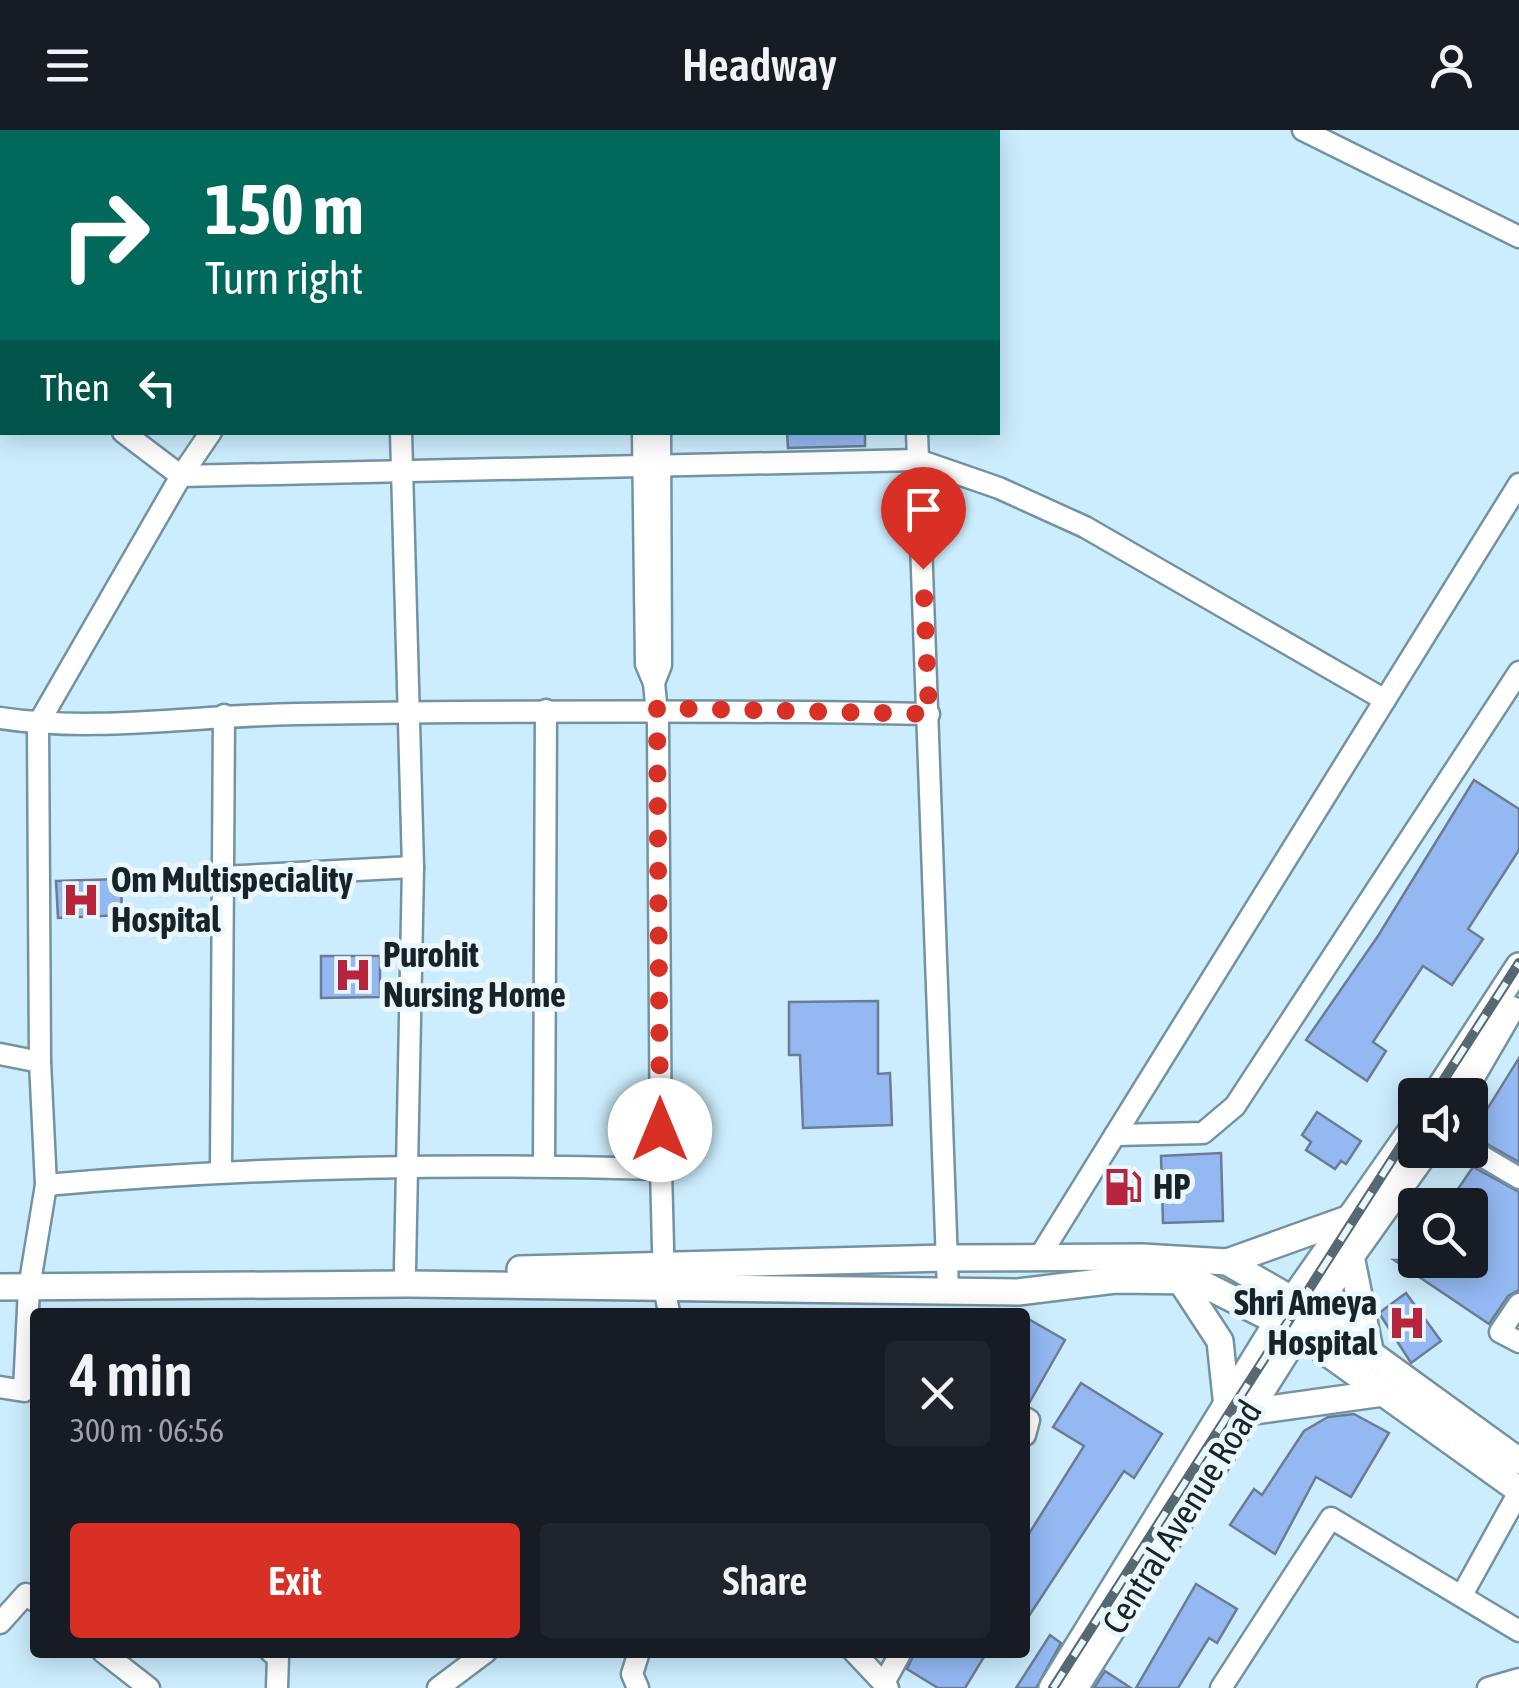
<!DOCTYPE html>
<html lang="en">
<head>
<meta charset="utf-8">
<style>
	:root { --surface:#171b24; --page:#20242c; --text:#f1f3f6; --muted:#9ea1a6; --accent:#d93025 }
	body { margin:0; font-family:"Asap Condensed",sans-serif; background:var(--page); color:var(--text); height:100vh; display:flex; flex-direction:column; font-size:38px; white-space:nowrap }
	* { box-sizing:border-box; margin:0 }
	p { font-size:32px; color:var(--muted) }
	.icon { flex:none; width:55px; height:55px; fill:none; stroke:currentColor; stroke-width:2; stroke-linecap:round; stroke-linejoin:round }
	.map { position:relative; flex:1; overflow:hidden }
	.sheet { position:absolute; left:30px; top:1178px; width:1000px; height:350px; display:flex; flex-direction:column; background:var(--surface); border-radius:10px; box-shadow:0 5px 25px #0003 }
	.sheet>* { flex:none }
	.hud { position:absolute; left:0px; top:0px; width:1000px; height:305px; box-shadow:0 5px 25px #0003; background:#00695c; color:#fff; overflow:hidden }
	.fabs { position:absolute; left:1398px; top:948px; display:grid; gap:20px }
	.fabs a { display:grid; place-items:center; width:90px; height:90px; border-radius:10px; background:var(--surface); box-shadow:0 5px 25px #0003; font-size:50px }
	.pin { position:absolute; display:grid; place-items:center; width:85px; height:85px; color:#fff; margin:-102px -42px; border-radius:50% 50% 50% 0; rotate:-45deg; box-shadow:0 0 10px #0007 }
	.pin .icon { rotate:45deg }
	.me { position:absolute; width:110px; margin:-55px; rotate:0deg; stroke-linejoin:round; filter:drop-shadow(0 0 8px #0008) }
	.turn { display:flex; align-items:center; gap:35px; height:210px; padding:0 40px; font-size:45px }
	.turn .icon { width:130px; height:130px; stroke-width:2.5 }
	.turn b { display:block; font-size:70px; line-height:85px }
	.then { display:flex; align-items:center; height:95px; padding:0 40px; background:#0003; gap:20px; font-size:38px }
	.round { display:grid; place-items:center; flex:none; width:105px; height:105px; border-radius:10px; background:var(--page) }
	.overview { display:flex; align-items:center; justify-content:space-between; height:170px; padding:0 40px }
	h1 { font-size:60px; font-weight:600; line-height:75px }
	.cta { display:flex; gap:20px; margin-top:auto; padding:20px 40px }
	.cta a { flex:1; height:115px; border-radius:10px; background:var(--accent); color:#fff; font-size:40px; font-weight:600; line-height:115px; text-align:center }
	.cta a+a { background:var(--page); color:var(--text) }
	header { display:flex; justify-content:space-between; align-items:center; height:130px; padding:0 40px; background:var(--surface); font-size:45px; font-weight:600 }
	.map>svg:first-child { display:block }
	.built { fill:#b7dff3 }
	.building { fill:#93b8f2; stroke:#6d7c94; stroke-width:2.5 }
	.lines { fill:none; stroke-linecap:round; stroke-linejoin:round }
	.minor-casing { stroke:#7493a2; stroke-width:25 }
	.major-casing { stroke:#7493a2; stroke-width:30 }
	.highway-casing { stroke:#7493a2; stroke-width:32 }
	.minor { stroke:#fff; stroke-width:20 }
	.major { stroke:#fff; stroke-width:25 }
	.highway { stroke:#fff; stroke-width:28 }
	.rail-casing { stroke:#566973; stroke-width:10 }
	.rail { stroke:#eaf7fd; stroke-width:6; stroke-dasharray:19; stroke-linecap:butt }
	.route { stroke:#d93025; stroke-width:18; stroke-dasharray:0 32.4 }
	.labels { text-anchor:middle; stroke-width:10; stroke-linejoin:round; paint-order:stroke }
	.poi-label { font-size:35px; font-weight:bold; fill:#172329; stroke:#eaf7fd; text-anchor:start }
	.street-label { font-size:35px; fill:#172329; stroke:#eaf7fd }
</style>
</head>
<body>
<header><svg class="icon" aria-label="menu" viewBox="0 0 24 24"><path d="M4 6h16M4 12h16M4 18h16"/></svg>Headway<svg class="icon" aria-label="person" viewBox="0 0 24 24"><circle cx="12" cy="8" r="4"/><path d="M4 21q1-7 8-7t8 7"/></svg></header>
<div class="map">
<svg width="1519" height="1558" viewBox="0 0 1519 1558">
	<rect width="100%" height="100%" fill="#ccedfd"/>
	<polygon class="built" points="0,0 69,0 2,2 0,99"/>
	<g class="building">
		<polygon points="787,302 865,302 865,316 788,318"/>
		<polygon points="1474,650 1519,679 1519,720 1468,799 1483,809 1452,855 1423,836 1373,912 1386,921 1367,951 1306,910 1378,806"/>
		<polygon points="121,749 122,785 58,788 56,751"/>
		<polygon points="321,826 380,826 380,867 321,868"/>
		<polygon points="878,871 878,944 890,943 892,995 803,998 800,925 789,925 789,872"/>
		<polygon points="1519,928 1519,1032 1471,1005"/>
		<polygon points="1317,982 1361,1011 1346,1034 1341,1031 1335,1039 1306,1020 1311,1012 1302,1005"/>
		<polygon points="1221,1023 1223,1091 1163,1093 1161,1026"/>
		<polygon points="1473,1037 1519,1062 1519,1160 1508,1166 1489,1194 1394,1130 1470,1130 1470,1075 1447,1075"/>
		<polygon points="1406,1163 1441,1211 1411,1233 1379,1183"/>
		<polygon points="1025,1187 1065,1210 1028,1275 1025,1274"/>
		<polygon points="1081,1253 1162,1304 1134,1348 1124,1341 1025,1492 1025,1410 1084,1316 1053,1297"/>
		<polygon points="1354,1284 1389,1303 1351,1367 1316,1347 1275,1424 1230,1395 1254,1359 1262,1365 1304,1301 1328,1287"/>
		<polygon points="1196,1454 1237,1479 1217,1513 1209,1508 1178,1558 1136,1558"/>
		<polygon points="1050,1505 1061,1513 1036,1558 1016,1558"/>
		<polygon points="915,1522 987,1522 965,1558 938,1558 907,1539"/>
		<polygon points="1105,1541 1131,1558 1094,1558"/>
	</g>
	<g class="lines">
		<g class="minor-casing">
			<g id="minor">
				<polyline points="658,0 658,2"/>
				<polyline points="1303,0 1519,107"/>
				<polyline points="430,2 432,0"/>
				<polyline points="643,2 644,0"/>
				<polyline points="926,2 926,0"/>
				<polyline points="0,210 2,212"/>
				<polyline points="123,302 181,346 918,330 999,358 1085,397 1385,570"/>
				<polyline points="401,302 413,737 405,1139"/>
				<polyline points="643,302 646,534 654,553 658,594 661,1039 664,1157 669,1182"/>
				<polyline points="917,302 948,1161"/>
				<polyline points="654,553 661,535 660,302"/>
				<path d="M0,588C96,603 199,585 297,584C508,581 718,580 929,584"/>
				<polyline points="223,747 413,737"/>
				<polyline points="0,924 40,932"/>
				<polyline points="1115,1005 1203,1003 1235,976 1519,542"/>
				<polyline points="1470,1019 1519,1048"/>
				<polyline points="544,1035 546,580"/>
				<polyline points="221,1040 224,585"/>
				<path d="M46,1055C250,1037 456,1033 661,1039"/>
				<polyline points="1038,1129 1519,354"/>
				<polyline points="1519,1174 1500,1202 1519,1212"/>
				<polyline points="0,1257 24,1261 29,1158 46,1055 40,932 38,594 181,346 211,302"/>
				<polyline points="1025,1288 1029,1290 1025,1305"/>
				<polyline points="1462,1465 1519,1362"/>
				<polyline points="0,1493 26,1464 35,1471"/>
				<polyline points="103,1522 149,1558"/>
				<polyline points="271,1522 278,1527 277,1558"/>
				<polyline points="854,1522 888,1558"/>
				<polyline points="884,1553 901,1522"/>
				<polyline points="438,1558 486,1522"/>
				<polyline points="638,1558 632,1544 639,1522"/>
				<polyline points="1221,1558 1331,1388 1519,1501"/>
				<polyline points="1488,1558 1519,1549"/>
			</g>
		</g>
		<g class="major-casing">
			<g id="major">
				<polyline points="1435,965 1519,836"/>
				<polyline points="1461,965 1511,879"/>
				<polyline points="1351,1126 1371,1225"/>
				<polyline points="1227,1132 1350,1088"/>
				<polyline points="520,1139 946,1128 1142,1127 1227,1132 1312,1181 1519,1331"/>
				<polyline points="1180,1150 1220,1211 1227,1277"/>
				<polyline points="0,1157 408,1154 1018,1162 1115,1150 1197,1151 1298,1202 1519,1360"/>
				<polyline points="1247,1282 1383,1263"/>
				<polyline points="1052,1558 1279,1189 1415,995"/>
				<polyline points="1075,1558 1312,1181 1427,1020"/>
			</g>
		</g>
		<g class="highway-casing">
			<g id="highway">
				<polyline points="81,2 83,0"/>
				<polyline points="113,2 115,0"/>
				<polyline points="0,124 2,120"/>
				<polyline points="0,164 2,161"/>
			</g>
		</g>
		<use href="#minor" class="minor"/>
		<use href="#major" class="major"/>
		<use href="#highway" class="highway"/>
		<g class="rail-casing">
			<g id="rail">
				<polyline points="1434,965 1519,833"/>
				<polyline points="1053,1558 1415,994"/>
			</g>
		</g>
		<use href="#rail" class="rail"/>
	</g>
	<g class="lines">
		<polyline class="route" points="660,1000 657,578 929,584 923,439"/>
	</g>
	<defs>
		<g id="hospital-bare" transform="scale(3)"><path d="M-5-5h3v3.5h4V-5h3V5h-3V1.5h-4V5h-3Z" fill="#b7253d" stroke="#eaf7fd" stroke-width="2.5" paint-order="stroke"/></g>
		<g id="fuel-bare" transform="scale(3)"><path d="M-5.5-6h7V0h2V4h1.3V-2.5L3-4.5l.8-.8L6-3V5H2.5V1h-1V6h-7ZM-4.2-4.7v3.2H.2V-4.7Z" fill="#b7253d" stroke="#eaf7fd" stroke-width="2.5" paint-order="stroke"/></g>
	</defs>
	<g fill-rule="evenodd">
		<use href="#hospital-bare" x="81" y="770"/>
		<use href="#hospital-bare" x="353" y="845"/>
		<use href="#fuel-bare" x="1123" y="1057"/>
		<use href="#hospital-bare" x="1407" y="1193"/>
	</g>
	<g class="labels">
		<g class="poi-label">
			<text x="111" y="762">Om Multispeciality<tspan x="111" dy="40">Hospital</tspan></text>
			<text x="383" y="837">Purohit<tspan x="383" dy="40">Nursing Home</tspan></text>
			<text x="1153" y="1069">HP</text>
			<text x="1377" y="1185" text-anchor="end">Shri Ameya<tspan x="1377" dy="40">Hospital</tspan></text>
		</g>
		<g class="street-label">
			<text transform="translate(1182 1387) rotate(-58)" y="12">Central Avenue Road</text>
		</g>
	</g>
</svg>
<div class="fabs">
<a><svg class="icon" aria-label="sound" viewBox="0 0 24 24"><path d="M4 9h4l5-4v14l-5-4H4zM17 9q2 3 0 6"/></svg></a>
<a><svg class="icon" aria-label="search" viewBox="0 0 24 24"><circle cx="10" cy="10" r="6"/><path d="M15 15l6 6"/></svg></a>
</div>
<div class="pin" style="left:923px;top:439px;background:#d93025"><svg class="icon" aria-label="arrive" viewBox="0 0 24 24"><path d="M6 21V4h12l-3 4 3 4H6"/></svg></div>
<svg class="me" style="left:660px;top:1000px" viewBox="-20 -20 40 40"><circle r="19" fill="#fff"/><path d="M0-13L10 11 0 6-10 11z" fill="#d93025"/></svg>
<div class="hud">
<div class="turn"><svg class="icon" aria-label="right" viewBox="0 0 24 24"><path d="M7 20v-9h11M14 6l5 5-5 5"/></svg><div><b>150 m</b>Turn right</div></div>
<div class="then">Then<svg class="icon" aria-label="left" viewBox="0 0 24 24"><path d="M17 20v-9H6M10 6l-5 5 5 5"/></svg></div>
</div>
<section class="sheet">
<div class="overview"><div><h1>4 min</h1><p>300 m · 06:56</p></div><a class="round"><svg class="icon" aria-label="close" viewBox="0 0 24 24"><path d="M6 6l12 12M18 6L6 18"/></svg></a></div>
<div class="cta"><a>Exit</a><a>Share</a></div>
</section>
</div>
</body>
</html>
